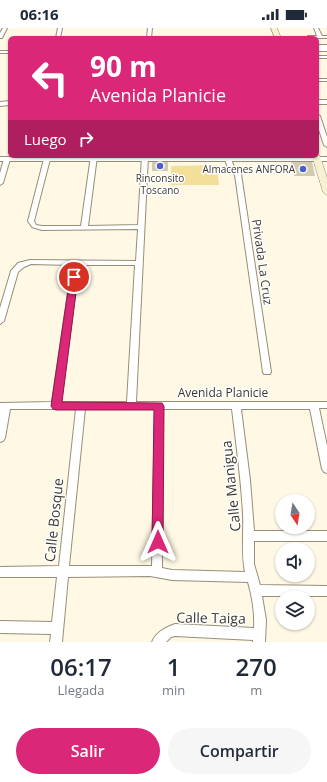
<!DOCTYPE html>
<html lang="es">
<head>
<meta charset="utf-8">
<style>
	:root { --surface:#fff; --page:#f6f6f7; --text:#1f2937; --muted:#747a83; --accent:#db2777 }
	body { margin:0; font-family:"Open Sans",sans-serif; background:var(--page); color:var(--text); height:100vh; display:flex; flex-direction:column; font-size:15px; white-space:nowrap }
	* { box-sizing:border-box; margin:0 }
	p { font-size:13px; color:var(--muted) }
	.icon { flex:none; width:22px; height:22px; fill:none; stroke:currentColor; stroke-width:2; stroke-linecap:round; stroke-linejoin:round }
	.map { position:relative; height:614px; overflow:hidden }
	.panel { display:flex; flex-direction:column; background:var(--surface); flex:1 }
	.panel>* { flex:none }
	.guide { position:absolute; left:8px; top:8px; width:311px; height:122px; border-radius:6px; box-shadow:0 1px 3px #0004; background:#db2777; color:#fff; overflow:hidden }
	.needle { width:26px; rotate:168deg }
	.tools { position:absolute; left:275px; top:466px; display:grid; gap:8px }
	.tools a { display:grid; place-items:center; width:40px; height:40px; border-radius:50%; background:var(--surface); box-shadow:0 1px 3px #0004; font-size:20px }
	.pin { position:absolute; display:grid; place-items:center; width:34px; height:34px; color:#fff; margin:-17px; border:2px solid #fff; border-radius:50%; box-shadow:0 1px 4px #0007 }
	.me { position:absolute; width:44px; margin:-22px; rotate:0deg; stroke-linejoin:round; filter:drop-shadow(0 0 3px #0008) }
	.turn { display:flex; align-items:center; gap:14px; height:84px; padding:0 16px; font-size:18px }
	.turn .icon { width:52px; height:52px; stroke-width:2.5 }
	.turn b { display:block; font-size:28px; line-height:34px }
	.then { display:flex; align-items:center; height:38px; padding:0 16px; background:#0003; gap:8px; font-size:15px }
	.eta { display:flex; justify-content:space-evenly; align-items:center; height:68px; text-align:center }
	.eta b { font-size:24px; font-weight:600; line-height:28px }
	.primary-button { display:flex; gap:8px; margin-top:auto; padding:8px 16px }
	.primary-button a { flex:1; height:46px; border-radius:24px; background:var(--accent); color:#fff; font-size:16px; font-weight:600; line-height:46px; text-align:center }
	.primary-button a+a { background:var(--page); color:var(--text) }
	.status { display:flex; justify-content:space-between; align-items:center; height:28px; padding:0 20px; background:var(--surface); direction:ltr }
	.status svg { height:11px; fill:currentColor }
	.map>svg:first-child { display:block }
	.green { fill:#f4df99 }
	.building { fill:#d2cab1 }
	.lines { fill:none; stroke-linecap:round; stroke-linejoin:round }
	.minor-casing { stroke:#968f78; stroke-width:2 }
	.tertiary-casing { stroke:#968f78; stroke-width:2 }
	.secondary-casing { stroke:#968f78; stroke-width:1 }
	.minor { fill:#fff; fill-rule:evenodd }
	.tertiary { fill:#fff; fill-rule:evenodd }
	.secondary { fill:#f8f0d2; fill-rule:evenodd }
	.route { fill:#db2777; stroke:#8e194d }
	.poi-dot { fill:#4f5dd3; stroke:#fff; stroke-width:1.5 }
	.labels { text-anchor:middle; stroke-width:3; stroke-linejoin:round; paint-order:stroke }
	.far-poi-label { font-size:10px; fill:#3c392f; stroke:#fff; text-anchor:end }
	.street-label { font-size:12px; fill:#3c392f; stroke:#fff }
	.near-street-label { font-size:14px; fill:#3c392f; stroke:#fff }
</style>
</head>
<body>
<div class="status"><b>06:16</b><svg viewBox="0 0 49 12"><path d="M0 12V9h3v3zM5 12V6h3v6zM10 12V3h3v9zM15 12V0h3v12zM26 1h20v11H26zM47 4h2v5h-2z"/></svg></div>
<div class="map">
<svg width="327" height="614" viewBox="0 0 327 614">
	<rect width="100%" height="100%" fill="#fef8e4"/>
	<polygon class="green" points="217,137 219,157 171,157 171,138"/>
	<g class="building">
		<rect x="152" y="134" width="16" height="9"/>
		<polygon points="291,134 312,134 315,148 294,148"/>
	</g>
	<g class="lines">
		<g class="minor-casing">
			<g id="minor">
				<polygon points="3,0 7,0 2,10 0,10 0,5"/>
				<polygon points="58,0 62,0 60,10 56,10"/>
				<polygon points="148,0 152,0 151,10 147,10"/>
				<polygon points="314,0 318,0 322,8 327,8 327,10 308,10 308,8 317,8"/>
				<rect x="317" y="21" width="10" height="2"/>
				<rect x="0" y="23" width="10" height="2"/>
				<rect x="317" y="28" width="10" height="2"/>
				<rect x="317" y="51" width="10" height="2"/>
				<rect x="317" y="72" width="10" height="4"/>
				<polygon points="10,73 10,77 0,78 0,74"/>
				<polygon points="317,86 320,88 327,109 327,119 324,117 317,96"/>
				<path d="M91,128H97L88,198L138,197L142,128H148L136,374H327V380H319L327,418V445L324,444L322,441L310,381H241L250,452L254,503H327V513H254V536L260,557L327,558V568H262L266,592L265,614H253V612L175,608L171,609L166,614H152C156,604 165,600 175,596L254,600C255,585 252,568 248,554L172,552L150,548L68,549L62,614H50L51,606L0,605V593L52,594L57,549H0V539L59,538L76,381H10L5,410L3,413L0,414V375L52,374L72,237L31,236L24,239L18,244L4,293L0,296V280L11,243L18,235L30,232L136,233L138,201L42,202L32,199L28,193L44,131L47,129L50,131L34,193L36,197L42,198H81ZM79,237H135L127,374H61ZM85,381H155L152,538H69ZM163,381H232C236,415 241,450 243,485C244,504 241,525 245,544L172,542L162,540Z"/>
				<polygon points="7,129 10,131 3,155 0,157 0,145 4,131"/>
				<polygon points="228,129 231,131 234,139 241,146 271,344 270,346 264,346 263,344 235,147 228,140 225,131"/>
			</g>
		</g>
		<g class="tertiary-casing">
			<g id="tertiary">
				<rect x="317" y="17" width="10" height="4"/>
				<rect x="0" y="129" width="327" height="4"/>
			</g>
		</g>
		<g class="secondary-casing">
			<g id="secondary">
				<polygon points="271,0 277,0 281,10 275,10"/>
				<polygon points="317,126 320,128 327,150 327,167 323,164 312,128 317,128"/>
			</g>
		</g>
		<use href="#minor" class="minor"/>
		<use href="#tertiary" class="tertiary"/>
		<use href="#secondary" class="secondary"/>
	</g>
	<polygon class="route" points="74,246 78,249 62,374 162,375 164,378 163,514 162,518 158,519 153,518 152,514 154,382 56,382 53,381 51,378 70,249"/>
	<g class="poi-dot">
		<circle cx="160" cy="138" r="4"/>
		<circle cx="303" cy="141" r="4"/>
	</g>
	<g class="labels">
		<g class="far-poi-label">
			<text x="295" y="145">Almacenes ANFORA</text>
			<text x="160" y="154" text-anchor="middle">Rinconsito<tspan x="160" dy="12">Toscano</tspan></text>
		</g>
		<g class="street-label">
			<text transform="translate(262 234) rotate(82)" y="4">Privada La Cruz</text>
			<text x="223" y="369">Avenida Planicie</text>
		</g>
		<g class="near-street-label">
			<text transform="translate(231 458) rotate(-96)" y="5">Calle Manigua</text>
			<text transform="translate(54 492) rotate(-84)" y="5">Calle Bosque</text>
			<text transform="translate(211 590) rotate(1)" y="5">Calle Taiga</text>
		</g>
	</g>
</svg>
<div class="tools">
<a><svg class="needle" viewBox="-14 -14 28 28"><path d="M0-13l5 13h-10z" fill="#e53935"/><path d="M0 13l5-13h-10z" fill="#747a83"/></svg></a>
<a><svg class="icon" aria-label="sound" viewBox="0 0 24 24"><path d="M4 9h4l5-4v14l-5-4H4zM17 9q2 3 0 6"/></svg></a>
<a><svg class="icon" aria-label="layers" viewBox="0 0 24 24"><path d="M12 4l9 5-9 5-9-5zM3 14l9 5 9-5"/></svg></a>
</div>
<div class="pin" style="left:74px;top:249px;background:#d93025"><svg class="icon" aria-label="arrive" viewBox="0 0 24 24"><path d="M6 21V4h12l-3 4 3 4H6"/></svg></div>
<svg class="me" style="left:158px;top:514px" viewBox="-20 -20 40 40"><path d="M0-17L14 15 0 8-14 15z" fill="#db2777" stroke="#fff" stroke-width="4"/></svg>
<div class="guide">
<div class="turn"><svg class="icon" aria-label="left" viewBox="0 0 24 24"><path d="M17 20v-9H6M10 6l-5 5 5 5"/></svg><div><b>90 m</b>Avenida Planicie</div></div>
<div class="then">Luego<svg class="icon" aria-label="right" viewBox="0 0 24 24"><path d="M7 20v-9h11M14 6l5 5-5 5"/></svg></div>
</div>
</div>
<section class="panel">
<div class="eta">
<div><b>06:17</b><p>Llegada</p></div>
<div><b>1</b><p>min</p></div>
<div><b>270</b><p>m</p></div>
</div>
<div class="primary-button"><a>Salir</a><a>Compartir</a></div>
</section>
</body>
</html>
